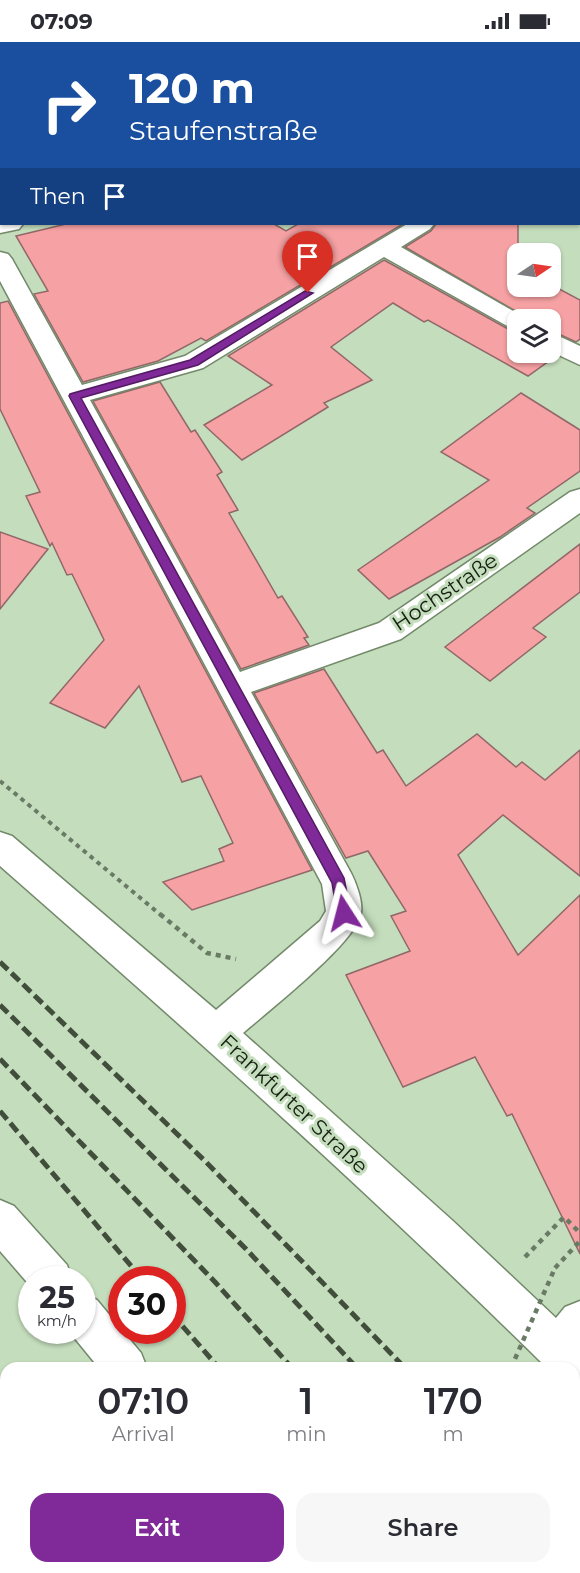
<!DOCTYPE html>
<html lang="en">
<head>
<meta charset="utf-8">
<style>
	:root { --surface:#fff; --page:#f7f7f7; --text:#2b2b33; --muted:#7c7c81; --accent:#802998 }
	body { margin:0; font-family:Montserrat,sans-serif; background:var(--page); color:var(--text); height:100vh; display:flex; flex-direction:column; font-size:22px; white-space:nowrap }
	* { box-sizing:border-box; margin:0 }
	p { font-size:20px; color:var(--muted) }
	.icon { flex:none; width:33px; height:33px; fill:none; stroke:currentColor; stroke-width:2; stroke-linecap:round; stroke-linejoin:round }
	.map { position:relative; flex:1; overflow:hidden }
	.side { position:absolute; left:0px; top:1320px; width:580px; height:212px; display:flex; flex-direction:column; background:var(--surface); border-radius:18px 18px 0 0; box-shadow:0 2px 4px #0004 }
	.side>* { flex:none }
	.banner { position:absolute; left:0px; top:0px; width:580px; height:183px; box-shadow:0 2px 4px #0004; background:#1a4fa0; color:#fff; overflow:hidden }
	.needle { width:39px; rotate:77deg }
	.tools { position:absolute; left:507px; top:201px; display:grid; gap:12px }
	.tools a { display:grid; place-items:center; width:54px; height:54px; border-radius:12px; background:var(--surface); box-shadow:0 2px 4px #0004; font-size:30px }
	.speed { position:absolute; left:18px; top:1224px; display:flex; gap:12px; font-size:30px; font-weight:700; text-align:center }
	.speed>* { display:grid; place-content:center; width:78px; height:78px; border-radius:50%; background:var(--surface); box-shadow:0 2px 4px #0004; line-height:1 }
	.speed small { font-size:15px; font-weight:400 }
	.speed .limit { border:9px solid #d22; background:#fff; color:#111 }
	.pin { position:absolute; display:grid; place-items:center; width:51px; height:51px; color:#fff; margin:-62px -26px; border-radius:50% 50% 50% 0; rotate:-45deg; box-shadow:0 0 6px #0007 }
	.pin .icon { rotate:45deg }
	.me { position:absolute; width:66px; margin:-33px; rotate:351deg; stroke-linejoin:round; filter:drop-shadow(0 0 4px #0008) }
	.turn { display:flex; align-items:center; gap:21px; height:126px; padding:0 30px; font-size:27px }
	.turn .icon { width:78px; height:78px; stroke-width:2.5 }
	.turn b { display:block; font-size:42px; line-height:51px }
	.then { display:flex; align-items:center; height:57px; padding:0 30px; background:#0003; gap:12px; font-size:22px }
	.eta { display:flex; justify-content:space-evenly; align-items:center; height:102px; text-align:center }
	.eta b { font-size:36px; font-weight:600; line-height:42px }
	.primary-button { display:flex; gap:12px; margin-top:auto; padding:12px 30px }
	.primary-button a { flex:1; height:69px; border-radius:18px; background:var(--accent); color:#fff; font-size:24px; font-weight:600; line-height:69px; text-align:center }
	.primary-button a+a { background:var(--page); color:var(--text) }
	.status { display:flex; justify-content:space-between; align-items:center; height:42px; padding:0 30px; background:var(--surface); direction:ltr }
	.status svg { height:16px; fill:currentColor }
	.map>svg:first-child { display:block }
	.building { fill:#f6a1a3; stroke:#916869; stroke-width:1.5 }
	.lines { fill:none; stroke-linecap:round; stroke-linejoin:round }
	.minor-casing { stroke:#72896a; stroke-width:3 }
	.path-far2 { stroke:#697b64; stroke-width:2; stroke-dasharray:3 3; stroke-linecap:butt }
	.path-far1 { stroke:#697b64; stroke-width:4; stroke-dasharray:4.5 4.5; stroke-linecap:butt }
	.path { stroke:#697b64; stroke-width:4.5; stroke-dasharray:5 5; stroke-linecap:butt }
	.minor { fill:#fff; fill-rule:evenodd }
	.rail { stroke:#414e3c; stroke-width:5; stroke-dasharray:11 5; stroke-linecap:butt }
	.path-bridge { stroke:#697b64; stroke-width:4.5; stroke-dasharray:5 5; stroke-linecap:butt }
	.route { fill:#802998; stroke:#531b63; stroke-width:1.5 }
	.labels { text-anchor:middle; stroke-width:6; stroke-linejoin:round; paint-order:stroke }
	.street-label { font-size:21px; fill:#162013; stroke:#c4ddbc }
</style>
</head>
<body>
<div class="status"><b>07:09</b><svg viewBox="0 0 49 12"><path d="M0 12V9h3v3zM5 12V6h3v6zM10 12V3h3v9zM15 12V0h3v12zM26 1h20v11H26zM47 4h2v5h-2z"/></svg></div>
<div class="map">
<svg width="580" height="1531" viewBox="0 0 580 1531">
	<rect width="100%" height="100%" fill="#c4ddbc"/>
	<g class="building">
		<polygon points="66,182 274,182 286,189 298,182 403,182 206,299 201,296 158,319 83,340 34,252 48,249 16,194"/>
		<polygon points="436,182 518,182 518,244 550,244 550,242 580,258 580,297 576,300 550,288 550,278 531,278 405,205 431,189"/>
		<polygon points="384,218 508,287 518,289 518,310 549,310 556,314 528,334 428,278 424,280 393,261 331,305 372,338 324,361 328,365 242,418 204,383 272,343 228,314"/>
		<polygon points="8,259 312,828 192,868 163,840 224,819 219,807 233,801 201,734 182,740 139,644 105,686 50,661 104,598 72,532 67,533 52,501 50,504 26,454 40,450 0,367 0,261"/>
		<polygon points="160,340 191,390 195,388 222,430 217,433 238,468 229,471 278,556 282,554 308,595 304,596 309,603 241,627 93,359"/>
		<polygon points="521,351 580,388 580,429 527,466 535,471 500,495 389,557 358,528 489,438 441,410"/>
		<polygon points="0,490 48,507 0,567"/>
		<polygon points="580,502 580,550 533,586 546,595 490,639 445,605"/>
		<polygon points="324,627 377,711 383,708 406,744 477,692 516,725 522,720 545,738 580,708 580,834 503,773 458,813 518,913 580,853 580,1212 512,1072 507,1074 475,1015 403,1045 346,933 410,909 391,874 406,869 368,809 346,816 254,651"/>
	</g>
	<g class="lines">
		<g class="minor-casing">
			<g id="minor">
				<rect x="579" y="76" width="1" height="12"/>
				<polygon points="0,177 2,182 23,182 19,187 0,191"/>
				<path d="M407,182H434L430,187L401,205L529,278H518V287L509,285L384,215L203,326L90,358L240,630L379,581L570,450L580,447V471L401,597L251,650L351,831C356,841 363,859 361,871C358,899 267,970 243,991L453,1179L556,1276L565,1265L580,1259V1350L574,1348V1326H547C371,1152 186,987 0,824V790L12,794L216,968L320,879L326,869L322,842L0,239V210L8,212L12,217L82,343L185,314Z"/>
				<polygon points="550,290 580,304 580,323 550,309"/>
				<polygon points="0,1158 14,1164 67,1223 72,1238 32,1238 32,1246 0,1209"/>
				<polygon points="82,1252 97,1258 141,1311 147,1326 99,1326 68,1288 82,1288"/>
				<polygon points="265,1526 313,1526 315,1531 267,1531"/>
			</g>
		</g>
		<g class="path-far2">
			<polyline points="272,0 274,2"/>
			<polyline points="114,2 118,0"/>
		</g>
		<polyline class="path-far1" points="0,739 162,874"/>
		<g class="path">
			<polyline points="160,872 207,911 236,917"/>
			<polyline points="525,1215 564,1175 580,1191"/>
			<polyline points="555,1226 580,1199"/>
			<polyline points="428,1531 430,1526"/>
		</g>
		<use href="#minor" class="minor"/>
		<g class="rail">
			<polyline points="0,920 206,1120 405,1326"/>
			<polyline points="0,963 246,1207 357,1326"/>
			<polyline points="0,1017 215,1240 292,1326"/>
			<polyline points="0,1069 143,1238"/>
			<polyline points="172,1272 219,1326"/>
			<polyline points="574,1510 580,1516"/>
			<polyline points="392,1526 397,1531"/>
			<polyline points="466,1526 471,1531"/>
			<polyline points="536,1526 541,1531"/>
		</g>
		<polyline class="path-bridge" points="511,1326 555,1226"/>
	</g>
	<polygon class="route" points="305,249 313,251 198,323 81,356 344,836 351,871 349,876 344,877 339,876 337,871 332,841 69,354 70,352 190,318"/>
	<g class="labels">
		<g class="street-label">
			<text transform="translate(445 550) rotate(-34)" y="7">Hochstraße</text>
			<text transform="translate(294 1062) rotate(43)" y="7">Frankfurter Straße</text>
		</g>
	</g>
</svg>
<div class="tools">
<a><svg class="needle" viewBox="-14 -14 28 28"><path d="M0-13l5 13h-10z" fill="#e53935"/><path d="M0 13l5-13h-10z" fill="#7c7c81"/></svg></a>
<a><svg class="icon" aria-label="layers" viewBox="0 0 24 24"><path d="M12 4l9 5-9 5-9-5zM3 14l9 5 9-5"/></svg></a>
</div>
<div class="speed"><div>25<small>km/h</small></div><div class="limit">30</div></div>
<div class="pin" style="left:308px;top:251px;background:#d93025"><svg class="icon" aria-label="arrive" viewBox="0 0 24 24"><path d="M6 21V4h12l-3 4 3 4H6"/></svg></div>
<svg class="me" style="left:344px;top:871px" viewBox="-20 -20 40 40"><path d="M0-17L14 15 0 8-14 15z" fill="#802998" stroke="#fff" stroke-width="4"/></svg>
<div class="banner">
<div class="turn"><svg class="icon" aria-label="right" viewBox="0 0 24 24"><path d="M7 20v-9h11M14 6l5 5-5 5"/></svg><div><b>120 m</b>Staufenstraße</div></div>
<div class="then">Then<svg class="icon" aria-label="arrive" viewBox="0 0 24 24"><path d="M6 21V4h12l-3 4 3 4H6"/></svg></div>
</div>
<section class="side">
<div class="eta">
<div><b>07:10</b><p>Arrival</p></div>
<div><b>1</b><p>min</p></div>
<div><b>170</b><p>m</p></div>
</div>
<div class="primary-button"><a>Exit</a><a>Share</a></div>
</section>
</div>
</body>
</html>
